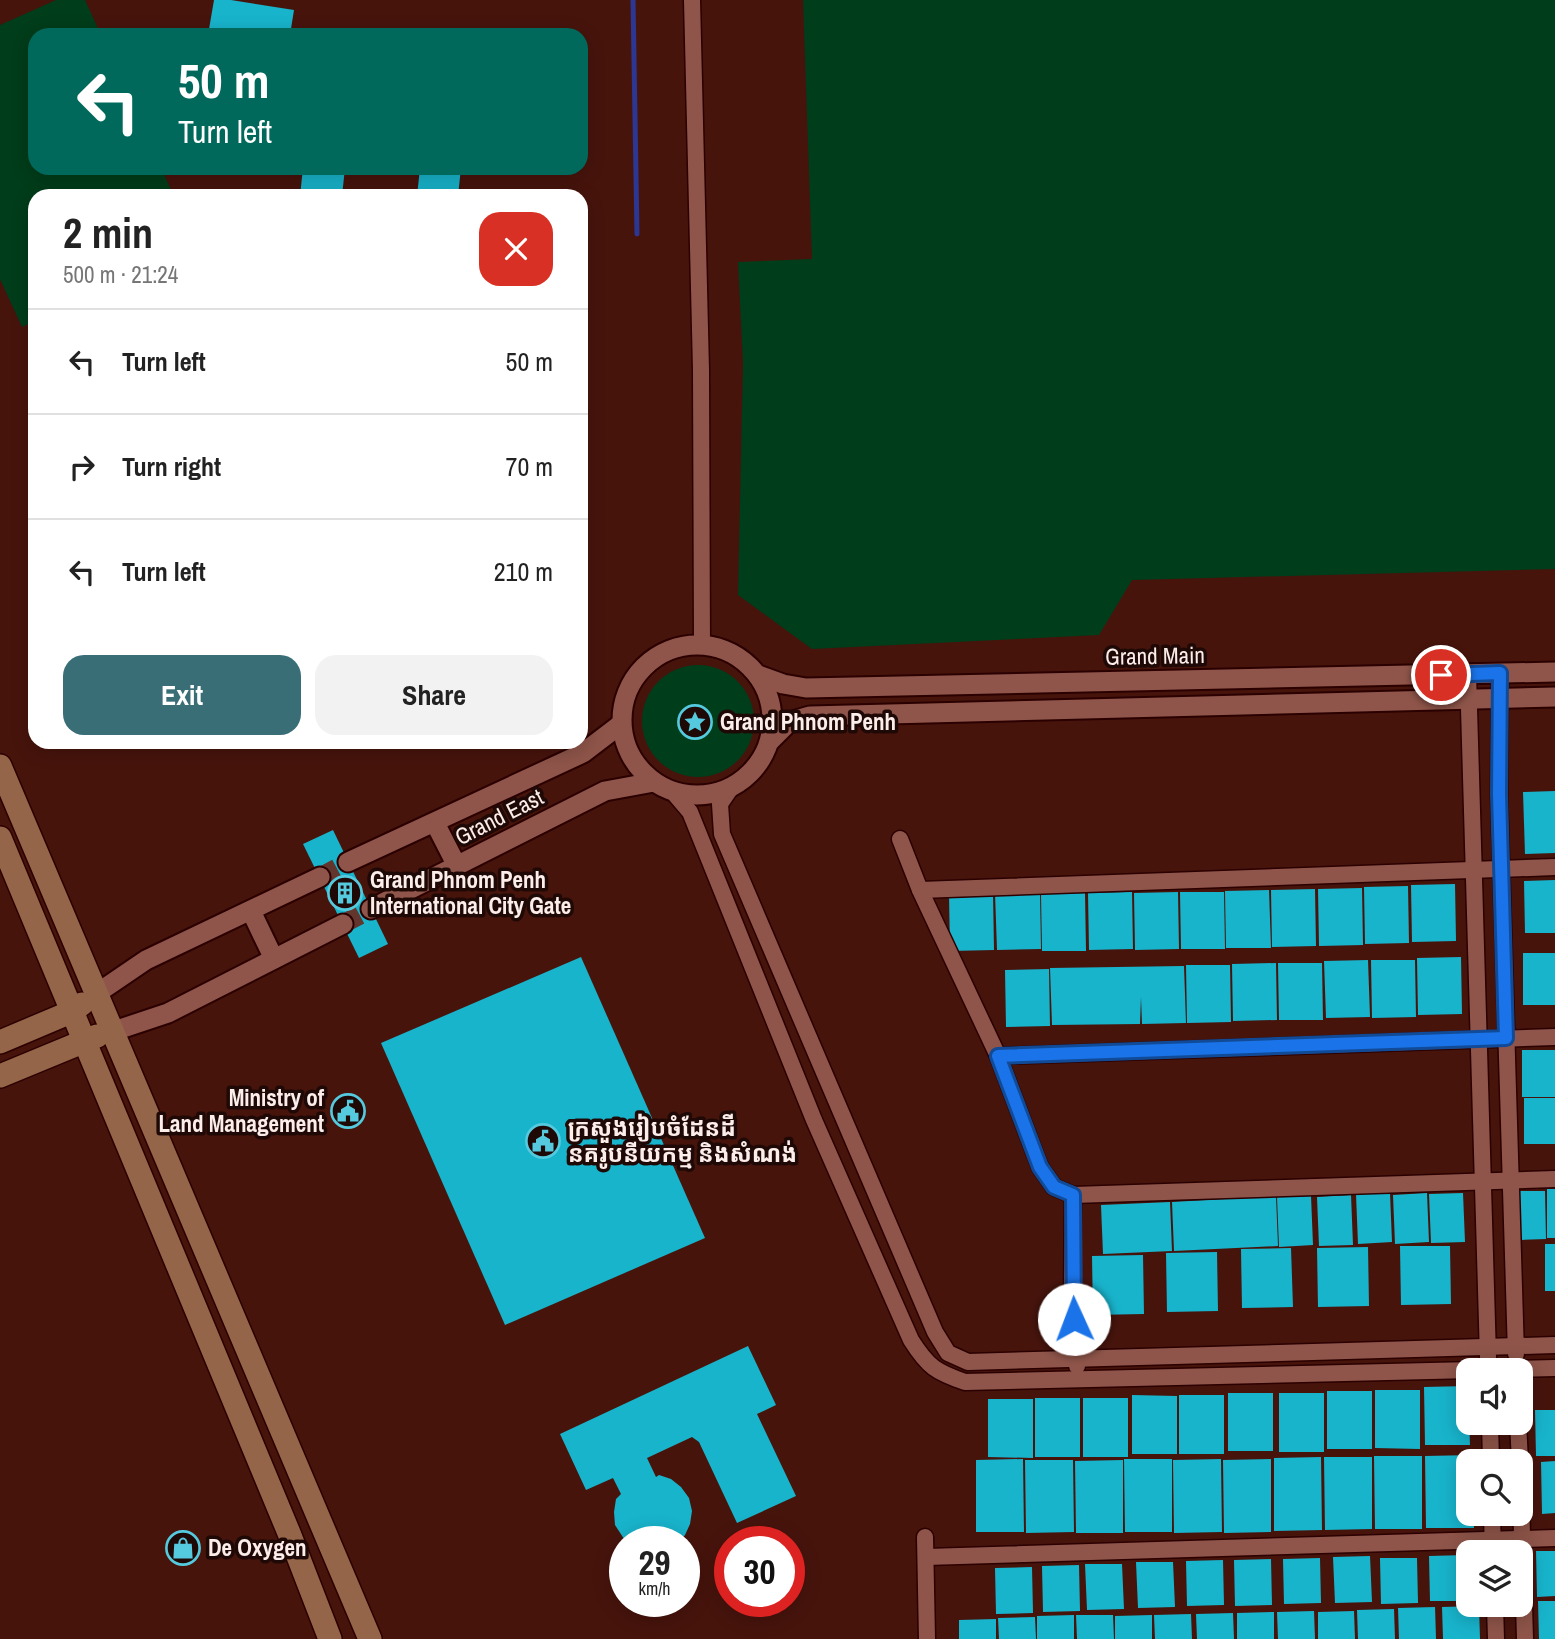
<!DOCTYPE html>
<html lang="en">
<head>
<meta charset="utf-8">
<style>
	:root { --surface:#fff; --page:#f2f2f2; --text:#222; --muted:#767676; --line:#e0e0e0; --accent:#396e77 }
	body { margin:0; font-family:"Archivo Narrow","Noto Sans Khmer",sans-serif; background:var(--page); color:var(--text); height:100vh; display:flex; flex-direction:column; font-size:26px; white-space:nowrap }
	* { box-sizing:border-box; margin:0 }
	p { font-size:23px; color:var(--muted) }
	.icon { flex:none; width:38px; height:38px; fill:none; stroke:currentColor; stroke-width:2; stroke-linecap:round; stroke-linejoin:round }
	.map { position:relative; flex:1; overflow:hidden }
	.side { position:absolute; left:28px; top:189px; width:560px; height:560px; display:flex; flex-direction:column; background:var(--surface); border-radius:21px; box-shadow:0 4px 18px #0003 }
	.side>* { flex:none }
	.guide { position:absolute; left:28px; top:28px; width:560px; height:147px; border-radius:21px; box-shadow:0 4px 18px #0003; background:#00695c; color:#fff; overflow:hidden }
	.fabs { position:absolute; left:1456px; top:1358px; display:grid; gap:14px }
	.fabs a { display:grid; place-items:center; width:77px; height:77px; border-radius:14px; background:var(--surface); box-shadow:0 4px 18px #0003; font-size:35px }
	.speed { position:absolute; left:609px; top:1526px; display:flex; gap:14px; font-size:35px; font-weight:700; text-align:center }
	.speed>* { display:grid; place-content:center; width:91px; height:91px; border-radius:50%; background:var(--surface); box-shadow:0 4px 18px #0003; line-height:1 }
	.speed small { font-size:18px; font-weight:400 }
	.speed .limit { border:10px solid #d22; background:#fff; color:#111 }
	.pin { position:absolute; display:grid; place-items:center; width:60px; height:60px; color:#fff; margin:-30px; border:4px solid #fff; border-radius:50%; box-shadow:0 2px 7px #0007 }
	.me { position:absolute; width:77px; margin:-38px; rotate:358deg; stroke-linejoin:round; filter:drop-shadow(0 0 5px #0008) }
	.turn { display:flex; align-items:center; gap:24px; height:147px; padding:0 35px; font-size:32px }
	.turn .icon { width:91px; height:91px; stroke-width:2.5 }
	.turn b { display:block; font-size:49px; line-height:60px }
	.round { display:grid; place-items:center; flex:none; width:74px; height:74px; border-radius:21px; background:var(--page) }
	.overview { display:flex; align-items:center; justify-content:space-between; height:119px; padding:0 35px }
	h1 { font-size:42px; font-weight:800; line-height:52px }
	.cta { display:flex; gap:14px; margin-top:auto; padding:14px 35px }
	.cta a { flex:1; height:80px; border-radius:21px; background:var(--accent); color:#fff; font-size:28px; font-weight:800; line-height:80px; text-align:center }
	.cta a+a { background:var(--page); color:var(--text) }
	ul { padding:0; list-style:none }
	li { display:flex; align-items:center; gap:21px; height:105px; padding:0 35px; border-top:2px solid var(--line) }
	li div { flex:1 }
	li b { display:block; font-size:26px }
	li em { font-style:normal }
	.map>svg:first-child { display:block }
	.green { fill:#003d1a }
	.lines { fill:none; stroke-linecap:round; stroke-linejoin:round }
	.stream { stroke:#2c3793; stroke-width:5 }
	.building { fill:#18b4cc }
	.tertiary-tunnel { stroke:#62352d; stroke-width:19; stroke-dasharray:19 10; stroke-linecap:butt }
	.minor-casing { stroke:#2b0000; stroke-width:19 }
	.tertiary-casing { stroke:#2b0000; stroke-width:23 }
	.secondary-casing { stroke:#2b0000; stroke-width:26 }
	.minor { stroke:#8f554a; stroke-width:16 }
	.tertiary { stroke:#8f554a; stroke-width:19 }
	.secondary { stroke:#946548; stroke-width:23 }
	.route-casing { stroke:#114b97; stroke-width:18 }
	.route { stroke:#1a73e8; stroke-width:12 }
	.labels { text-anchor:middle; stroke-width:7; stroke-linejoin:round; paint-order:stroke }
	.street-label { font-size:23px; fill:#fbedea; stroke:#1f0906 }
	.poi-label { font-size:23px; font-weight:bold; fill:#fbedea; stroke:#1f0906; text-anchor:start }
</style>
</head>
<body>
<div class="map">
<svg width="1555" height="1639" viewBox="0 0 1555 1639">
	<rect width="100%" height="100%" fill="#47140c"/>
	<g class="green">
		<polygon points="56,0 85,0 101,35 35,35 35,168 161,168 174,196 35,196 35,321 22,327 0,279 0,25"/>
		<polygon points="803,0 1555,0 1555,569 1132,580 1099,635 812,649 738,595 743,363 738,262 812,259"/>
		<circle cx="698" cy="721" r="56"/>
	</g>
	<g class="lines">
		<polyline class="stream" points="633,0 637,234"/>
	</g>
	<g class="building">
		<polygon points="214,0 231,0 294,10 290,35 208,35"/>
		<polygon points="303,168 345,168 342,196 300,196"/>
		<polygon points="420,168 461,168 458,196 417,196"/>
		<polygon points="1555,791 1555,853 1525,854 1523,792"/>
		<polygon points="333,830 388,944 359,958 303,844"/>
		<polygon points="1555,880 1555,933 1525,933 1524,881"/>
		<polygon points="1455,884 1456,941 1412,942 1411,885"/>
		<polygon points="1408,886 1409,943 1365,944 1364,887"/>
		<polygon points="1362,888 1363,945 1319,946 1318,889"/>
		<polygon points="1315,889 1316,946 1272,947 1271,890"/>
		<polygon points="1269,890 1271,948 1226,948 1225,891"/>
		<polygon points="1040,892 1041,949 997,950 995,893"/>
		<polygon points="1132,892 1133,949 1089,950 1088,893"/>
		<polygon points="1178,892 1179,949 1135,950 1134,893"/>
		<polygon points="1180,892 1224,892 1225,949 1181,949"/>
		<polygon points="993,893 994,950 950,951 949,894"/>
		<polygon points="1085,893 1086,951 1042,951 1041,894"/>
		<rect x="1523" y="953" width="32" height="52"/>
		<polygon points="581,957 705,1238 505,1325 381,1043"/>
		<polygon points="1461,957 1462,1014 1418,1015 1417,958"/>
		<polygon points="1368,960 1370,1017 1326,1018 1324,961"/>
		<polygon points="1371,960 1415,960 1416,1017 1372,1018"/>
		<polygon points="1276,963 1277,1020 1233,1021 1232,964"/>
		<polygon points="1278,963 1322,963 1323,1020 1279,1020"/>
		<polygon points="1186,965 1230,965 1231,1022 1187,1023"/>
		<polygon points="1184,966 1186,1023 1142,1024 1141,997 1140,1024 1052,1025 1050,968"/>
		<polygon points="1049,969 1050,1026 1006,1027 1005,970"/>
		<rect x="1522" y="1050" width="33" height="47"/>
		<rect x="1524" y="1098" width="31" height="46"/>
		<rect x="1547" y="1189" width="8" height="49"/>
		<polygon points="1519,1191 1545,1191 1546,1239 1520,1240"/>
		<polygon points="1390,1193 1392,1242 1358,1244 1356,1194"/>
		<polygon points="1427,1193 1429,1242 1395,1244 1393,1195"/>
		<polygon points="1463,1193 1465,1242 1431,1243 1429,1194"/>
		<polygon points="1351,1195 1353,1245 1319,1246 1317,1197"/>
		<polygon points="1276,1196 1278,1246 1174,1251 1172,1202"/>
		<polygon points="1311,1196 1313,1245 1279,1247 1277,1197"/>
		<polygon points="1170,1202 1172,1251 1103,1254 1101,1205"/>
		<rect x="1545" y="1244" width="10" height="47"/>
		<polygon points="1400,1246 1450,1246 1451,1304 1401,1305"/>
		<polygon points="1368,1247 1369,1306 1318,1307 1317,1248"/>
		<polygon points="1291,1248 1293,1307 1242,1308 1241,1249"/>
		<polygon points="1217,1252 1218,1311 1167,1312 1166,1253"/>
		<polygon points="1143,1255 1144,1314 1093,1315 1092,1256"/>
		<polygon points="748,1346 776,1405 757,1414 796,1496 737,1523 699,1442 692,1437 647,1458 656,1477 659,1475 671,1479 681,1487 689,1498 692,1511 690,1524 685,1535 679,1542 626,1542 615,1525 614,1512 616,1499 621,1494 613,1478 586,1490 560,1434"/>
		<polygon points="1468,1386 1470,1445 1425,1445 1424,1387"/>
		<polygon points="1375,1390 1420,1390 1420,1449 1375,1448"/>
		<rect x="1327" y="1391" width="45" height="58"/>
		<rect x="1228" y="1393" width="45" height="58"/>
		<rect x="1279" y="1393" width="45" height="59"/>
		<polygon points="1132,1395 1177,1396 1177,1454 1132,1454"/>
		<rect x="1179" y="1395" width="45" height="59"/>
		<rect x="1035" y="1398" width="45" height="59"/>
		<rect x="1083" y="1398" width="45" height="59"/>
		<polygon points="988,1399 1033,1399 1033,1458 988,1457"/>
		<polygon points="1535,1410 1555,1410 1555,1456 1536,1456"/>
		<polygon points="1473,1455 1473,1461 1468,1461 1468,1514 1474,1514 1474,1528 1426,1528 1425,1456"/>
		<polygon points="1374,1456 1422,1456 1422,1529 1375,1529"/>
		<polygon points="1321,1457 1322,1530 1274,1531 1274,1458"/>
		<polygon points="1324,1457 1372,1457 1372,1529 1325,1530"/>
		<polygon points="1023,1459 1024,1532 976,1532 976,1460"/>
		<polygon points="1124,1459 1172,1459 1172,1532 1125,1532"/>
		<polygon points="1221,1459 1222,1532 1174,1533 1173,1460"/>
		<polygon points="1271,1459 1271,1532 1224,1533 1223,1460"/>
		<polygon points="1025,1460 1073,1460 1074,1532 1026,1533"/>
		<polygon points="1123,1460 1123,1533 1076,1533 1075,1461"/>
		<polygon points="1555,1461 1555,1513 1542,1514 1541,1462"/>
		<polygon points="1536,1551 1555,1551 1555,1596 1537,1597"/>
		<polygon points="1466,1555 1467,1601 1430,1601 1429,1556"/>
		<polygon points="1370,1556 1372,1602 1335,1603 1333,1557"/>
		<polygon points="1320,1558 1321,1603 1284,1604 1283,1559"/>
		<polygon points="1380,1558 1417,1558 1418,1603 1381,1604"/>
		<polygon points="1271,1559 1272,1605 1235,1606 1234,1560"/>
		<polygon points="1223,1560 1224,1605 1187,1606 1186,1561"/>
		<polygon points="1136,1562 1173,1562 1175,1607 1138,1608"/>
		<polygon points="1085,1564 1122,1564 1124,1609 1087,1610"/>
		<polygon points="1079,1565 1080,1611 1043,1612 1042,1566"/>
		<polygon points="1032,1567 1033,1613 996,1614 995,1568"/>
		<polygon points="1538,1601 1555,1601 1555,1639 1539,1639"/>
		<polygon points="1479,1606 1480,1639 1443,1639 1442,1607"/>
		<polygon points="1435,1607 1436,1639 1399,1639 1398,1608"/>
		<polygon points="1394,1609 1395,1639 1358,1639 1357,1610"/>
		<polygon points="1314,1611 1315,1639 1278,1639 1277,1612"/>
		<polygon points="1354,1611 1355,1639 1318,1639 1318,1612"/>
		<polygon points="1274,1612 1274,1639 1237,1639 1237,1613"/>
		<polygon points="1233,1613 1234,1639 1197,1639 1196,1614"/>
		<polygon points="1191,1614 1192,1639 1155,1639 1154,1615"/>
		<polygon points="1074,1615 1074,1639 1037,1639 1037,1616"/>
		<polygon points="1076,1615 1113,1615 1114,1639 1077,1639"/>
		<polygon points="1152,1615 1152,1639 1115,1639 1115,1616"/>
		<polygon points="1035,1617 1036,1639 999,1639 998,1618"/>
		<polygon points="996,1619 996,1639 959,1639 959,1620"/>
	</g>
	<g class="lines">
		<g class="tertiary-tunnel">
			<polyline points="320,877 348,862"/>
			<polyline points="343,924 371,909"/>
		</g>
		<g class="minor-casing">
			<g id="minor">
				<polyline points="692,0 701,370 702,645"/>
				<polyline points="1500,673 1499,794 1516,1354"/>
				<polyline points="1468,674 1488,1357"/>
				<polyline points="731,788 720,804 722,834 935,1332 948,1353 968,1362 1555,1345"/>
				<path d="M673,792L690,812L814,1120L911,1340C928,1367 936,1372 965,1382L1555,1368"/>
				<polyline points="900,839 920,890 998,1056 1040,1167 1054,1187 1073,1195 1555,1179"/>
				<polyline points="920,890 1555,867"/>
				<polyline points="998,1056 1555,1037"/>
				<polyline points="1073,1195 1072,1300 1077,1366"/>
				<polyline points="1490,1423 1491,1461"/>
				<polyline points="1518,1423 1520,1461"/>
				<polyline points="1521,1500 1525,1639"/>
				<polyline points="1492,1514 1493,1552"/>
				<polyline points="925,1537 927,1639"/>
				<polyline points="926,1557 1555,1538"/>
				<polyline points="1495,1605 1496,1639"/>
			</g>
		</g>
		<g class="tertiary-casing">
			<g id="tertiary">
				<circle cx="697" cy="720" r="75"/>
				<polyline points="758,675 783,684 806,688 1555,672"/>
				<polyline points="770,741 789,722 810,716 1555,697"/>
				<polyline points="435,823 457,866"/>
				<polyline points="348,862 583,753 621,724"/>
				<polyline points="371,909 605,791 654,782"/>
				<polyline points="251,911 274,959"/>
				<polyline points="96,994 146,960 320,877"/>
				<polyline points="111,1032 168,1013 343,924"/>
			</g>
		</g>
		<g class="secondary-casing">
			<g id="secondary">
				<polyline points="0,766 370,1639"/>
				<polyline points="0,838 289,1533 330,1639"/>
				<polyline points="0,1042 71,1012 82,1004"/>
				<polyline points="0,1076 97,1036"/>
			</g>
		</g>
		<use href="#minor" class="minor"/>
		<use href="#tertiary" class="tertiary"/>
		<use href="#secondary" class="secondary"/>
	</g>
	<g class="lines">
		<g class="route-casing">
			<polyline id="route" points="1074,1319 1073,1195 1054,1187 1040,1167 998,1056 1506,1038 1499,794 1500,673 1441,675"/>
		</g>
		<use href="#route" class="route"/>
	</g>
	<defs>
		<g id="sight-ring" transform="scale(1.75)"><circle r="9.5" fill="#1f0906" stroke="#55cadf" stroke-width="1.5"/><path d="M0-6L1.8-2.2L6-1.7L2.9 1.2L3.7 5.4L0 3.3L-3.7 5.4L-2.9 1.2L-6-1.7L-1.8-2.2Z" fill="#55cadf"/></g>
		<g id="building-ring" transform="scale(1.75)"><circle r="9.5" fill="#1f0906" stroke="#55cadf" stroke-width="1.5"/><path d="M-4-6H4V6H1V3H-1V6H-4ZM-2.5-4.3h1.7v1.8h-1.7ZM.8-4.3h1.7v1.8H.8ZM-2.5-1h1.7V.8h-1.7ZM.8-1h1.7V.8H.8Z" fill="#55cadf"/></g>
		<g id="civic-ring" transform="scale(1.75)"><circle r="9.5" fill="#1f0906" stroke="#55cadf" stroke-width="1.5"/><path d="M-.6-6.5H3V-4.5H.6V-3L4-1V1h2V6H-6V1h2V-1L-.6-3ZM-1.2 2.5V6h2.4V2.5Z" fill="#55cadf"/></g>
		<g id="shop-ring" transform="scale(1.75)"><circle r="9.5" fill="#1f0906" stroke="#55cadf" stroke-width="1.5"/><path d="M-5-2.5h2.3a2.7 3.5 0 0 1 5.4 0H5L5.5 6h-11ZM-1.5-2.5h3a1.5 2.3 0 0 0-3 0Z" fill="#55cadf"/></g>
	</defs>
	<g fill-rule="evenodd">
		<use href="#sight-ring" x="695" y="722"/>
		<use href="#building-ring" x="345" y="893"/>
		<use href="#civic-ring" x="348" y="1111"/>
		<use href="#civic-ring" x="543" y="1141"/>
		<use href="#shop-ring" x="183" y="1548"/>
	</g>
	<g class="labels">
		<g class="street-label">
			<text transform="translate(1155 656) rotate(-1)" y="8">Grand Main</text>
			<text transform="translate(499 817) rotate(-27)" y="8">Grand East</text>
		</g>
		<g class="poi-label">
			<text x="720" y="730">Grand Phnom Penh</text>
			<text x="370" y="888">Grand Phnom Penh<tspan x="370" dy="26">International City Gate</tspan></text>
			<text x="324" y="1106" text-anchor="end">Ministry of<tspan x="324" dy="26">Land Management</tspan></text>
			<text x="568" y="1136">ក្រសួងរៀបចំដែនដី<tspan x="568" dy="26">នគរូបនីយកម្ម និងសំណង់</tspan></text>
			<text x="208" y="1556">De Oxygen</text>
		</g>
	</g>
</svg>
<div class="fabs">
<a><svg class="icon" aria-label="sound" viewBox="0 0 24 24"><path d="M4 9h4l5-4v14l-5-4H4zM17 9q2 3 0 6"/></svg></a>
<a><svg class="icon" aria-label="search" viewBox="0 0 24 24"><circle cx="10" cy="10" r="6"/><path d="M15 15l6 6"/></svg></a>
<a><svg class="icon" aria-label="layers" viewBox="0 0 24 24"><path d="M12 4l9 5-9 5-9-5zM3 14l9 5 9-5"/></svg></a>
</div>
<div class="speed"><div>29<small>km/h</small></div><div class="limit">30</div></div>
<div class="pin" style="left:1441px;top:675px;background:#d93025"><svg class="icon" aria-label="arrive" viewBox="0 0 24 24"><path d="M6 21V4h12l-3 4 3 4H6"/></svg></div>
<svg class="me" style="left:1074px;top:1319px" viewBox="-20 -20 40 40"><circle r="19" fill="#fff"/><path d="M0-13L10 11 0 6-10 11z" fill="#1a73e8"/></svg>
<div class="guide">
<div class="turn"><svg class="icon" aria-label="left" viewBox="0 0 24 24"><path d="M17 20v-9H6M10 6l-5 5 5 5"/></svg><div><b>50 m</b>Turn left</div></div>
</div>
<section class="side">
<div class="overview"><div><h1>2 min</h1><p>500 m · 21:24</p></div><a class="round" style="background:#d93025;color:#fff"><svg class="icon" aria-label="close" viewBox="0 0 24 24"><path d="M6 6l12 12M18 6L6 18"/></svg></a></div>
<ul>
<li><svg class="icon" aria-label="left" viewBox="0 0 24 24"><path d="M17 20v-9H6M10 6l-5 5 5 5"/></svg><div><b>Turn left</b></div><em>50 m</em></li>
<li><svg class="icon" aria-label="right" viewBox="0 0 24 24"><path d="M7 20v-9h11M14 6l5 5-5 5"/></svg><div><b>Turn right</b></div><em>70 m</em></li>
<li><svg class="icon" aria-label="left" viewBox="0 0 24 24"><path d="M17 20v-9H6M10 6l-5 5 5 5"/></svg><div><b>Turn left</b></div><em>210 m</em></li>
</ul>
<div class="cta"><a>Exit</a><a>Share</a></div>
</section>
</div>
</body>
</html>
